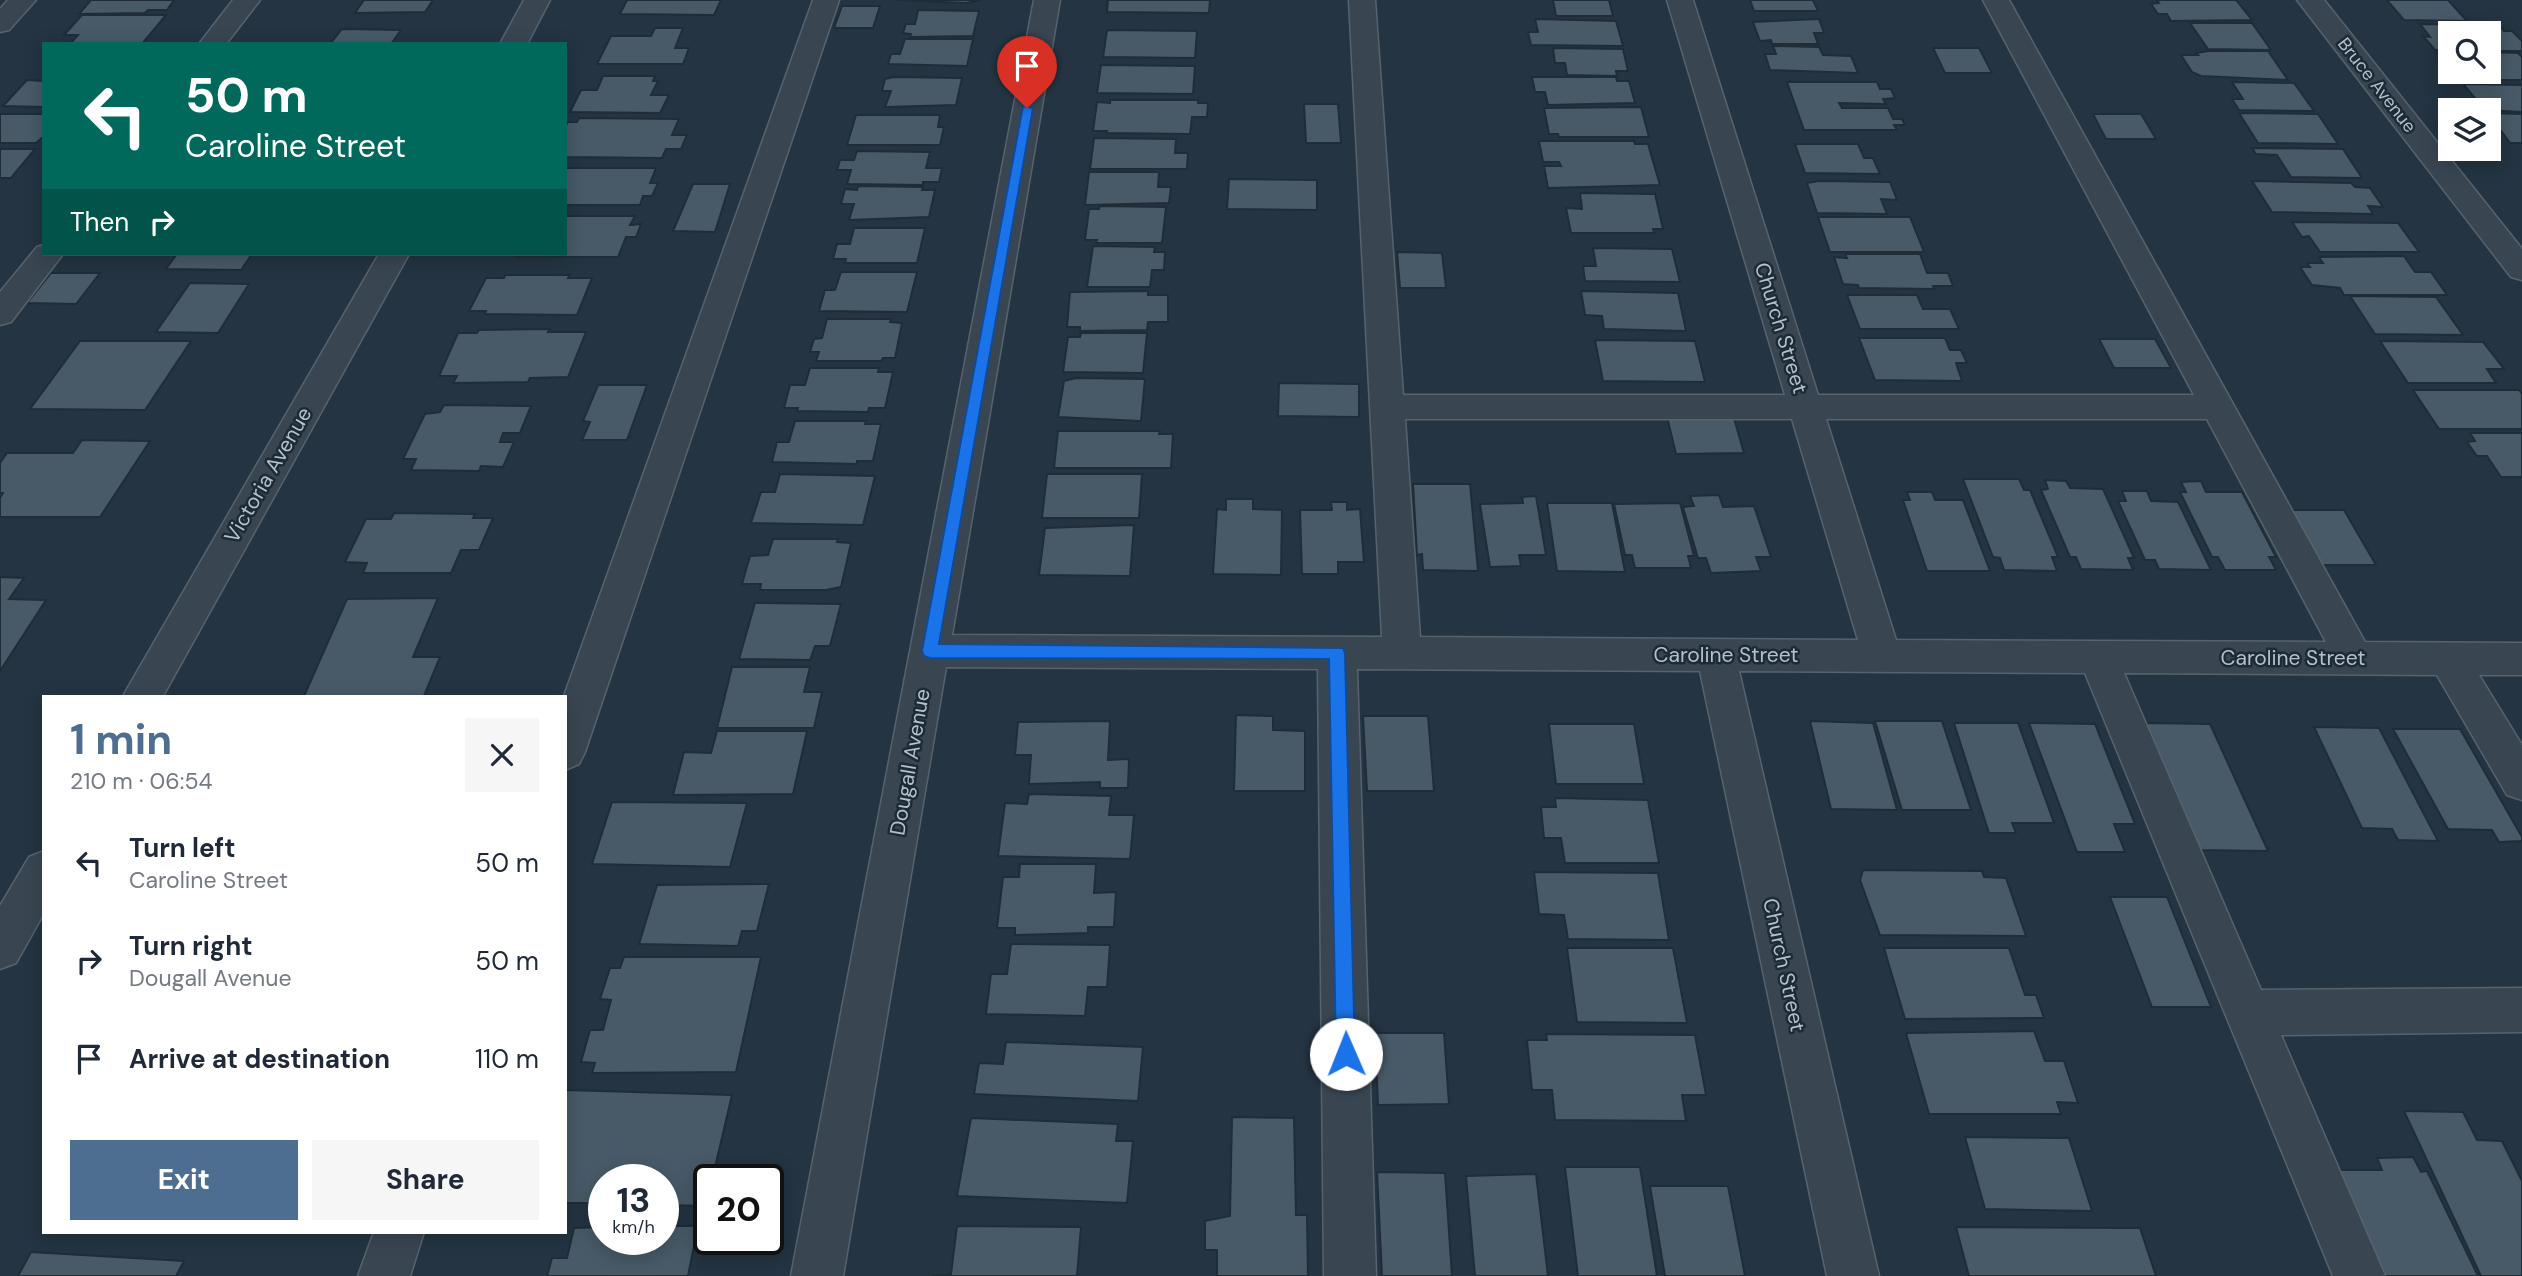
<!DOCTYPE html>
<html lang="en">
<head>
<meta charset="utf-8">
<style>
	:root { --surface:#fff; --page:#f6f6f7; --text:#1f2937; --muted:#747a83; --accent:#4e6e91 }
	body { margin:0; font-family:"DM Sans",sans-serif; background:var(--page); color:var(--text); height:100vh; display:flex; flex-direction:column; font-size:26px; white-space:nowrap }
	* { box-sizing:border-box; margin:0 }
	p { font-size:23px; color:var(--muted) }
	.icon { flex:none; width:38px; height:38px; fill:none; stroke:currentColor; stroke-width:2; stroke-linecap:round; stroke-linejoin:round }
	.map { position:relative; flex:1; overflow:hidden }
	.drawer { position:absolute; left:42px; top:695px; width:525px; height:539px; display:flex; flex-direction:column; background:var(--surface); border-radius:0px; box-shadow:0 4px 18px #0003 }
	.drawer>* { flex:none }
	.hud { position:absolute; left:42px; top:42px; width:525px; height:214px; border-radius:0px; box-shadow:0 4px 18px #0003; background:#00695c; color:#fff; overflow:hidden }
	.tools { position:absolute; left:2438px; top:21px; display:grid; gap:14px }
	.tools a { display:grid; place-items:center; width:63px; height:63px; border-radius:0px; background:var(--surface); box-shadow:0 4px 18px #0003; font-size:35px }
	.speed { position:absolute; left:588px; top:1164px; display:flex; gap:14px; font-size:35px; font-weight:700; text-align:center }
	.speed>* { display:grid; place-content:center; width:91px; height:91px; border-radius:50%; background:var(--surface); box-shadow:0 4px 18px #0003; line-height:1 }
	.speed small { font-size:18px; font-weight:400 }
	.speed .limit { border:4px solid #111; border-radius:10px; background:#fff; color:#111 }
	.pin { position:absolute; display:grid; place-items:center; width:60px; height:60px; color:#fff; margin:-72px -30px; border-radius:50% 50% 50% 0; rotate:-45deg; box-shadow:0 0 7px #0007 }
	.pin .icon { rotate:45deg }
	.me { position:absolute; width:77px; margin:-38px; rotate:359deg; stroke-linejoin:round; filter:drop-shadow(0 0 5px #0008) }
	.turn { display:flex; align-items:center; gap:24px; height:147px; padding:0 28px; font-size:32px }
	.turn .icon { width:91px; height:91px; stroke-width:2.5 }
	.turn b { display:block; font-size:49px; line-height:60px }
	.then { display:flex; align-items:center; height:66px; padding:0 28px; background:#0003; gap:14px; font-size:26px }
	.round { display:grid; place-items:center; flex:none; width:74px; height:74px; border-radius:0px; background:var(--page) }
	.summary { display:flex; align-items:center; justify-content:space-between; height:119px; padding:0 28px }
	h1 { font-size:42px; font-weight:700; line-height:52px; color:var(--accent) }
	.cta { display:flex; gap:14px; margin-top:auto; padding:14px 28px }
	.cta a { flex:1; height:80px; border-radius:0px; background:var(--accent); color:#fff; font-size:28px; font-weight:700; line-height:80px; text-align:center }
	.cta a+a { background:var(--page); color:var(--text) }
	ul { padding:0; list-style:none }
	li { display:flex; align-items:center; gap:21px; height:98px; padding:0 28px }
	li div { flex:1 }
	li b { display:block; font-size:26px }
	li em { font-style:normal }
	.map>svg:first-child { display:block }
	.building { fill:#485a68; stroke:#1f2d39; stroke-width:2 }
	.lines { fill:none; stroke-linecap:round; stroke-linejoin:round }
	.minor-casing { stroke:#56636f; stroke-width:3 }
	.minor { fill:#394652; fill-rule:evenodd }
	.route { fill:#1a73e8; stroke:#114b97; stroke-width:2 }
	.labels { text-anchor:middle; stroke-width:5; stroke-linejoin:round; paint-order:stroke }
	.far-street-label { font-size:18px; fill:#b5c0cc; stroke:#1d2b37 }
	.street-label { font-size:21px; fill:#b5c0cc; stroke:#1d2b37 }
</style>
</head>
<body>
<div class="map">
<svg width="2522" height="1276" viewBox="0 0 2522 1276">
	<rect width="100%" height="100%" fill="#243442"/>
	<g class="building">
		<polygon points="91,0 174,0 167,10 148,10 145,13 79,14"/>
		<polygon points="364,0 433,0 425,12 355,13"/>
		<polygon points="627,0 721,0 714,15 620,14"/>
		<polygon points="897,0 982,0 966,3"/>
		<polygon points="1108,0 1210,0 1209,13 1107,12"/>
		<polygon points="1553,0 1609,0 1613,16 1556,16"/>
		<polygon points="1750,0 1813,0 1818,11 1754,11"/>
		<polygon points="2157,0 2236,0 2252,20 2171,21 2167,14 2158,14 2151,4 2159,3"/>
		<polygon points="2387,0 2448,0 2467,21 2404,20"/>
		<polygon points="842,6 880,6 873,28 834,28"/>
		<polygon points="918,10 979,11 973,36 910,37 911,34 903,33 906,24 915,24"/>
		<polygon points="82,15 166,15 142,44 70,44 78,35 64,35"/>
		<polygon points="1535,19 1616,21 1623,46 1531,45 1528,32 1538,32"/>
		<polygon points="1819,19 1824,33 1814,33 1818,44 1772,44 1771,40 1760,41 1753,22"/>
		<polygon points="2190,23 2252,23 2271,50 2208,49"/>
		<polygon points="2420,24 2499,25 2504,31 2512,31 2522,41 2522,51 2488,51 2488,33 2450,33 2450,50 2435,50 2423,36 2430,37"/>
		<polygon points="655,28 683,28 675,48 689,48 683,64 597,64 611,36 651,36"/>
		<polygon points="342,29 401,30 391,44 330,44"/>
		<polygon points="1107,30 1197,31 1195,58 1103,57"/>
		<polygon points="905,39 973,39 967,66 888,64 891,54 900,54"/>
		<polygon points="1773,46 1819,47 1823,55 1851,56 1858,73 1770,70 1765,54 1776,54"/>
		<polygon points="1553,48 1623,49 1628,71 1616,71 1617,76 1567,75 1565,63 1555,63"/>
		<polygon points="1933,48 1979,48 1992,73 1945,73"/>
		<polygon points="2209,51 2268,51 2288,80 2201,76 2192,72 2181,55 2198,55 2196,53"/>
		<polygon points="2436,52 2450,52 2450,69"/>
		<polygon points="2488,52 2518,53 2522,57 2522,80 2459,80 2452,72 2488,72"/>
		<polygon points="1101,65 1195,66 1193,94 1097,93"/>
		<polygon points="603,76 655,76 653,81 658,81 651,95 669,95 660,113 570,112 581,90 597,90"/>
		<polygon points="894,77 962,78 956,105 885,107 891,91 882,91 885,79"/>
		<polygon points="1532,77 1616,77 1617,81 1629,81 1635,103 1548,105 1545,92 1535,92"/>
		<polygon points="27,80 44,81 44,107 3,106"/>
		<polygon points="1787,82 1877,82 1880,89 1891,89 1895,98 1883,99 1886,104 1839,103 1842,108 1888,108 1893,119 1902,119 1905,125 1894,125 1897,130 1804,130"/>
		<polygon points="2232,82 2294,83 2314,111 2239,110 2232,99 2243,99"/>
		<polygon points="2463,84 2522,85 2522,112 2485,110"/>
		<polygon points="1110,100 1198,100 1198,103 1208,103 1207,117 1192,117 1190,134 1106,133 1107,131 1093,131 1097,102 1110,103"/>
		<polygon points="1304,104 1338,104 1341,143 1306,143"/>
		<polygon points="1641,107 1649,137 1559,137 1558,134 1549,134 1544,108"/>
		<polygon points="2239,113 2318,114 2338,144 2258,143"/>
		<polygon points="2488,113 2522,114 2522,143 2510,143"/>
		<polygon points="0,114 44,114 44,136 36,143 0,143"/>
		<polygon points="2093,114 2141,114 2156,139 2106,139"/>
		<polygon points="856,115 940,115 938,127 944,127 940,145 847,145"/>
		<polygon points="579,118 679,119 672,135 687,135 681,149 666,149 662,158 565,157 565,127 568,122 577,122"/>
		<polygon points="1094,138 1176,139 1175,153 1188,153 1187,169 1090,169"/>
		<polygon points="1539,141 1634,141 1635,144 1648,144 1660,185 1548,188 1544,166 1561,166 1559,162 1543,162"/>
		<polygon points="1795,144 1858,144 1864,158 1873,158 1880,174 1805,173"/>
		<polygon points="2252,148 2343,149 2362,178 2291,177 2277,155 2256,154"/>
		<polygon points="0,149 35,149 11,178 0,178"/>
		<polygon points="857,151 930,152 926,168 942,168 939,182 923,182 923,185 847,184 851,170 837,170 840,160 854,160"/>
		<polygon points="565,168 656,168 650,183 658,183 652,196 643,196 640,205 565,205"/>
		<polygon points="1089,172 1159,172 1158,187 1171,187 1169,203 1085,205"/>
		<polygon points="1229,179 1317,180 1317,210 1227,209"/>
		<polygon points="1819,181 1890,182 1897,200 1881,199 1887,214 1817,213 1807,183"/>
		<polygon points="2252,181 2351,183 2355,187 2370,188 2383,207 2368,206 2373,214 2272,212"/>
		<polygon points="693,184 730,184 715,232 673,231"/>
		<polygon points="858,186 923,187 922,190 935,190 929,217 849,220 854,204 841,204 845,189 857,190"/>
		<polygon points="1580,193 1655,194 1663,229 1653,229 1654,233 1571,233 1566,208 1582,209"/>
		<polygon points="1100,206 1166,207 1162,243 1096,243 1097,240 1085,240 1089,209 1099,209"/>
		<polygon points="565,216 635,216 630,225 641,224 636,237 626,237 618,257 515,257 516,254 565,254"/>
		<polygon points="1818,217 1910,217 1924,252 1830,252"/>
		<polygon points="2292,222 2398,223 2419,252 2320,252 2309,236 2302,237"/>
		<polygon points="854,228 925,228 917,263 845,263 846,259 833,259 837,244 850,244"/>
		<polygon points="1093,246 1155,247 1154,252 1165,252 1164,270 1152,270 1150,287 1087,287"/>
		<polygon points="1593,248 1672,249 1680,282 1585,281 1583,266 1596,266"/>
		<polygon points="1397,252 1442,253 1446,288 1400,288"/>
		<polygon points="177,254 252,254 241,270 166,269"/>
		<polygon points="1845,254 1920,254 1927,273 1948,273 1953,286 1933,286 1934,289 1859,288 1858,285 1843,284 1834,257 1847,258"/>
		<polygon points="2404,256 2415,272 2431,272 2447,295 2344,295 2340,288 2312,285 2300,267 2310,267 2307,263 2323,263 2319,257"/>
		<polygon points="841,272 917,272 907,312 819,311 825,290 835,290"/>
		<polygon points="51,273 100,273 76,304 27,303"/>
		<polygon points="505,275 570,275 568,278 592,278 577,315 485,314 486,311 469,311 486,278 504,278"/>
		<polygon points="190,283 249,284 218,333 156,332"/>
		<polygon points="1148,291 1148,295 1168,295 1168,322 1148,322 1147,330 1080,331 1080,327 1067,327 1070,292"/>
		<polygon points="1581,291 1678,293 1686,331 1604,329 1602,316 1585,315"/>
		<polygon points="1847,295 1917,295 1923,309 1950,309 1959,329 1860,329"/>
		<polygon points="2350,296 2436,297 2463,335 2375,334"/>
		<polygon points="827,319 891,319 890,322 902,323 895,358 883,358 881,361 816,361 819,352 810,352 814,339 822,338"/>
		<polygon points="550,329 548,332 586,332 568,377 530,378 528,382 453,383 457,376 439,376 458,333 477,333 479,330"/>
		<polygon points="1081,333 1147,333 1143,373 1063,372 1068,337 1080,337"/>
		<polygon points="1859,338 1945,338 1950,350 1961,350 1967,363 1956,363 1962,381 1875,380"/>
		<polygon points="2099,339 2155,339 2171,368 2114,368"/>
		<polygon points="1595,340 1695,341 1705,382 1603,381"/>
		<polygon points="80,341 191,341 145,410 30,409"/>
		<polygon points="2380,341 2483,342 2504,369 2487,369 2496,383 2408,383"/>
		<polygon points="810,368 879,368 878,372 893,372 885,408 869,408 868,412 797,411 798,408 784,408 790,385 805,385"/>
		<polygon points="1076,378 1145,379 1141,421 1058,417 1064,381"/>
		<polygon points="1279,383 1359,384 1359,417 1278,416"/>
		<polygon points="598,385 647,385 627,440 582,440 590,422 583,421"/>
		<polygon points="2413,390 2519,390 2522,394 2522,429 2439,429"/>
		<polygon points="444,405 531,406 520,433 503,433 500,442 514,442 503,467 481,466 479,471 411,470 416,459 403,459 425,414 440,412"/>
		<polygon points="1665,408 1731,408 1744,453 1676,454"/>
		<polygon points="795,421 866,421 865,424 881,424 873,461 857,461 857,464 772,462 777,442 789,442"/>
		<polygon points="1058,431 1160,431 1159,434 1173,434 1171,468 1054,468"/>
		<polygon points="2470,433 2522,433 2522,477 2501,477 2487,456 2477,456 2467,442 2475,441"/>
		<polygon points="82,440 150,441 100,517 0,517 0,498 3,493 0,493 0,463 7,453 73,453"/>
		<polygon points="780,474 875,476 863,525 751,523 761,492 775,492"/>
		<polygon points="1047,474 1142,474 1139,518 1042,518"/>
		<polygon points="1963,479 2019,479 2024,490 2030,490 2058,557 2052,557 2057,571 2004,570 2000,558 1993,557"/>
		<polygon points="2045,480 2066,481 2070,488 2103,489 2134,558 2128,558 2133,570 2081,569 2076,557 2070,557 2041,490 2048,489"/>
		<polygon points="2201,481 2206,492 2242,492 2276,557 2269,557 2276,570 2225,570 2218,557 2212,557 2180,492 2186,492 2181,482"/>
		<polygon points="1413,484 1470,484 1478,571 1423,570 1422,554 1417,555"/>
		<polygon points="2122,491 2147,491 2151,501 2178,502 2211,570 2159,569 2155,560 2145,560 2118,501 2126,501"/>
		<polygon points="1907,492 1932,492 1935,500 1963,500 1990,571 1927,571 1903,500 1910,500"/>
		<polygon points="1719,495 1723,507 1754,506 1771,557 1756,557 1761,571 1711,573 1706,558 1698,558 1683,507 1694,506 1690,496"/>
		<polygon points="1536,496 1546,555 1519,555 1521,566 1490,567 1480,504 1523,503 1522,497"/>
		<polygon points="1226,499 1253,499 1253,509 1282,510 1281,575 1213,574 1217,509 1226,510"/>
		<polygon points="1331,502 1347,502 1347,510 1360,509 1364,562 1338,562 1338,574 1302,574 1300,510 1332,510"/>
		<polygon points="1547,503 1612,503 1625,572 1557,571"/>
		<polygon points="1680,503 1694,556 1688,556 1691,568 1635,568 1632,555 1625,555 1614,504"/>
		<polygon points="2277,510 2344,510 2376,565 2308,565"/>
		<polygon points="394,513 475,514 473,518 493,518 479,550 461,550 451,573 363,573 367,563 345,562 366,519 391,519"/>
		<polygon points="1134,525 1130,576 1039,575 1045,528"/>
		<polygon points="773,539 838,539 837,542 851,543 841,587 826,590 760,590 761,584 742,584 750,556 768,555"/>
		<polygon points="0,577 24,578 9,599 46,600 0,671"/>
		<polygon points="438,598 413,657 440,657 424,696 304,696 347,599"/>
		<polygon points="755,603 841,604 830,646 815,646 810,660 739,659"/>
		<polygon points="732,667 810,667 804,692 822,692 814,728 717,728"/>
		<polygon points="1236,715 1273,716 1273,730 1305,731 1305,791 1234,791"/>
		<polygon points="1363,716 1428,716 1434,791 1367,791"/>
		<polygon points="1110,721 1108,760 1129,759 1128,788 1100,788 1100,782 1029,784 1031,755 1015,755 1018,722"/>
		<polygon points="1810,721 1873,723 1897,810 1831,809"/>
		<polygon points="1875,721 1942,721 1971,810 1902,810"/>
		<polygon points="1954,723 2018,723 2054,823 2012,823 2016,833 1989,833"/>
		<polygon points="2029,723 2095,724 2135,824 2114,824 2125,852 2077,852"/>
		<polygon points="2145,723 2210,724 2268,851 2199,850"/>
		<polygon points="1549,724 1634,724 1644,784 1556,784"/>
		<polygon points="2314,727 2379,728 2438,841 2398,840 2392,829 2362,828"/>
		<polygon points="2393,729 2460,729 2522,837 2522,841 2499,842 2492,830 2448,829"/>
		<polygon points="717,731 807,731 793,794 673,795 684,752 711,753"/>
		<polygon points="1029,794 1111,796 1109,815 1134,815 1130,859 998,856 1005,803 1027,804"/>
		<polygon points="1555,798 1648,800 1659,863 1565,863 1561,838 1544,838 1541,807 1556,807"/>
		<polygon points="612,802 747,803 730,867 592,864"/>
		<polygon points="1020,864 1096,864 1094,893 1116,892 1114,927 1088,927 1088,933 1015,935 1015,928 997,928 1003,877 1019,877"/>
		<polygon points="1863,870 1982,871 1984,877 2006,878 2026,936 1880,935 1860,880"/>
		<polygon points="1534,872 1658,873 1669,940 1568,939 1564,915 1539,914"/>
		<polygon points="769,884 757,931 742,931 738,946 639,944 657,885"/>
		<polygon points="2110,897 2167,897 2211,1007 2152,1007"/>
		<polygon points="1011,944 1110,945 1107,987 1088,987 1085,1016 986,1014 991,974 1007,974"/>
		<polygon points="1567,948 1673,948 1687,1023 1577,1022"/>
		<polygon points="1884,948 2009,948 2025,995 2036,995 2044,1018 1905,1019"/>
		<polygon points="624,957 761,957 736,1072 592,1073 595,1063 581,1062 590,1030 603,1030 611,1000 600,999 610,968 620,968"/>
		<polygon points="2034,1031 2045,1061 2064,1061 2078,1103 2057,1102 2061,1114 1929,1114 1906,1033"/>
		<polygon points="1375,1033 1444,1033 1449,1104 1378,1105"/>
		<polygon points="1546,1034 1695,1035 1706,1095 1682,1095 1686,1121 1555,1120 1552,1090 1532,1090 1527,1040 1547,1040"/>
		<polygon points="1006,1042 1143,1047 1138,1101 974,1094 979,1063 1003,1064"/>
		<polygon points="566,1090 732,1095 712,1180 709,1180 706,1206 663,1205 663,1180 604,1180 604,1203 565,1203"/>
		<polygon points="2404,1111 2463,1112 2477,1140 2502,1141 2522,1181 2522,1276 2481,1276"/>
		<polygon points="1232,1117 1294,1118 1296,1215 1307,1215 1308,1276 1217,1276 1217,1250 1205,1250 1205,1221 1230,1216"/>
		<polygon points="971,1118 1118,1124 1116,1141 1133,1141 1127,1203 957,1196"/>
		<polygon points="1965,1137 2069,1138 2092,1211 1985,1209"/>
		<polygon points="2413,1157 2421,1172 2427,1171 2478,1276 2385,1276 2338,1170 2382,1170 2377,1158"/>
		<polygon points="1565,1167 1640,1167 1657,1276 1578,1276"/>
		<polygon points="1377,1172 1445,1173 1452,1276 1382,1276"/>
		<polygon points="1536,1174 1548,1276 1475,1276 1466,1176"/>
		<polygon points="1650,1186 1728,1186 1745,1276 1665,1276"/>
		<polygon points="663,1226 698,1226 688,1276 547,1276 552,1258 567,1258 574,1228 604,1227 604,1239 663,1239"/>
		<polygon points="957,1226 1081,1227 1077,1276 932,1276 951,1274"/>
		<polygon points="1956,1227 2140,1228 2156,1276 1969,1276"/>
		<polygon points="31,1252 184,1261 176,1276 18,1276"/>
	</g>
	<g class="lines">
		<g class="minor-casing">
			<g id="minor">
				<polygon points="8,0 36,0 9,30 0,32 0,9"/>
				<polygon points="233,0 260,0 226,44 199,44"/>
				<polygon points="524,0 550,0 527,44 500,44"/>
				<polygon points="813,0 839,0 585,752 579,764 565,770 564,696"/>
				<path d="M1034,0H1060L952,635L1382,637L1349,0H1375L1403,395H1785L1667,0H1693L1818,395H2194L1983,0H2009L2365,642L2522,643V675H2479L2522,745V800L2507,795L2437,675L2124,673L2261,990L2522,988V1032L2281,1035L2385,1276H2333L2085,673L1739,671L1879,1276H1827L1700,671L1357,669L1376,1276H1324L1318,669L946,667L843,1276H791ZM1405,419H1792L1858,640L1420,637ZM1826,419H2207L2326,642L1896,640Z"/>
				<polygon points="2297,0 2324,0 2522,249 2522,280 2511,277"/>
				<polygon points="44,245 44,254 63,254 11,322 0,325 0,292 37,247"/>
				<polygon points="379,254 409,254 163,696 123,696"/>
				<polygon points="44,851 44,913 16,963 0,969 0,906 29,857"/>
				<polygon points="374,1232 424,1232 410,1276 358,1276"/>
			</g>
		</g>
		<use href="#minor" class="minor"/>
	</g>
	<polygon class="route" points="1023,106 1033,108 939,644 1343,648 1345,653 1355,1054 1352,1060 1346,1063 1339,1060 1336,1054 1329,659 930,658 924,656 922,651"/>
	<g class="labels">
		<g class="far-street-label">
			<text transform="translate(2377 85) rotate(52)" y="6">Bruce Avenue</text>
		</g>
		<g class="street-label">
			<text transform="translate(1781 328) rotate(73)" y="7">Church Street</text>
			<text transform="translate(268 475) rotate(-60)" y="7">Victoria Avenue</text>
			<text x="1726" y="662">Caroline Street</text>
			<text x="2293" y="665">Caroline Street</text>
			<text transform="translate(910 762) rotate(-80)" y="7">Dougall Avenue</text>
			<text transform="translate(1784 965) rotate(78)" y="7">Church Street</text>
		</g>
	</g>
</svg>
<div class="tools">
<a><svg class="icon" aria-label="search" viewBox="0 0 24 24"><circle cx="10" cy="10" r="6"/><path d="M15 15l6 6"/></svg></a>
<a><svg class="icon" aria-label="layers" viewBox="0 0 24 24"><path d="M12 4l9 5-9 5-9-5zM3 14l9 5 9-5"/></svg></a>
</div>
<div class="speed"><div>13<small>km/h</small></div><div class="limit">20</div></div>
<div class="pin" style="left:1027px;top:108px;background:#d93025"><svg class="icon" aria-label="arrive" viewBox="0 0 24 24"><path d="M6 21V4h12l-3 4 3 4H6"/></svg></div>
<svg class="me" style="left:1346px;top:1054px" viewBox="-20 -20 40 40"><circle r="19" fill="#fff"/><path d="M0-13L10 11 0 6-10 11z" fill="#1a73e8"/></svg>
<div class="hud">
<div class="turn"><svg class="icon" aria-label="left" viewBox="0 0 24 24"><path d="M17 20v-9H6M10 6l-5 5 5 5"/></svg><div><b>50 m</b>Caroline Street</div></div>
<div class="then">Then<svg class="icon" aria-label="right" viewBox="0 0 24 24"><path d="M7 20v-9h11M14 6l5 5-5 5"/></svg></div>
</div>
<section class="drawer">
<div class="summary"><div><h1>1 min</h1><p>210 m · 06:54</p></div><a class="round"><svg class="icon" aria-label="close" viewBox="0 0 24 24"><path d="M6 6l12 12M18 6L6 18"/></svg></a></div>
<ul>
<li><svg class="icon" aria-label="left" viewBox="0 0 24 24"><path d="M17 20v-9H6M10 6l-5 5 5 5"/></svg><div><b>Turn left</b><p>Caroline Street</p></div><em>50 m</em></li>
<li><svg class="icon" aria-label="right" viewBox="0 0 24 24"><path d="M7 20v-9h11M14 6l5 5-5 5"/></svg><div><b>Turn right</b><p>Dougall Avenue</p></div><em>50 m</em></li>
<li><svg class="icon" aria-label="arrive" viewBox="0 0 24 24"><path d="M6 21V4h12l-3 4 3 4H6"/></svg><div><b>Arrive at destination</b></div><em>110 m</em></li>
</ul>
<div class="cta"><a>Exit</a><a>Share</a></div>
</section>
</div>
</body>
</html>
